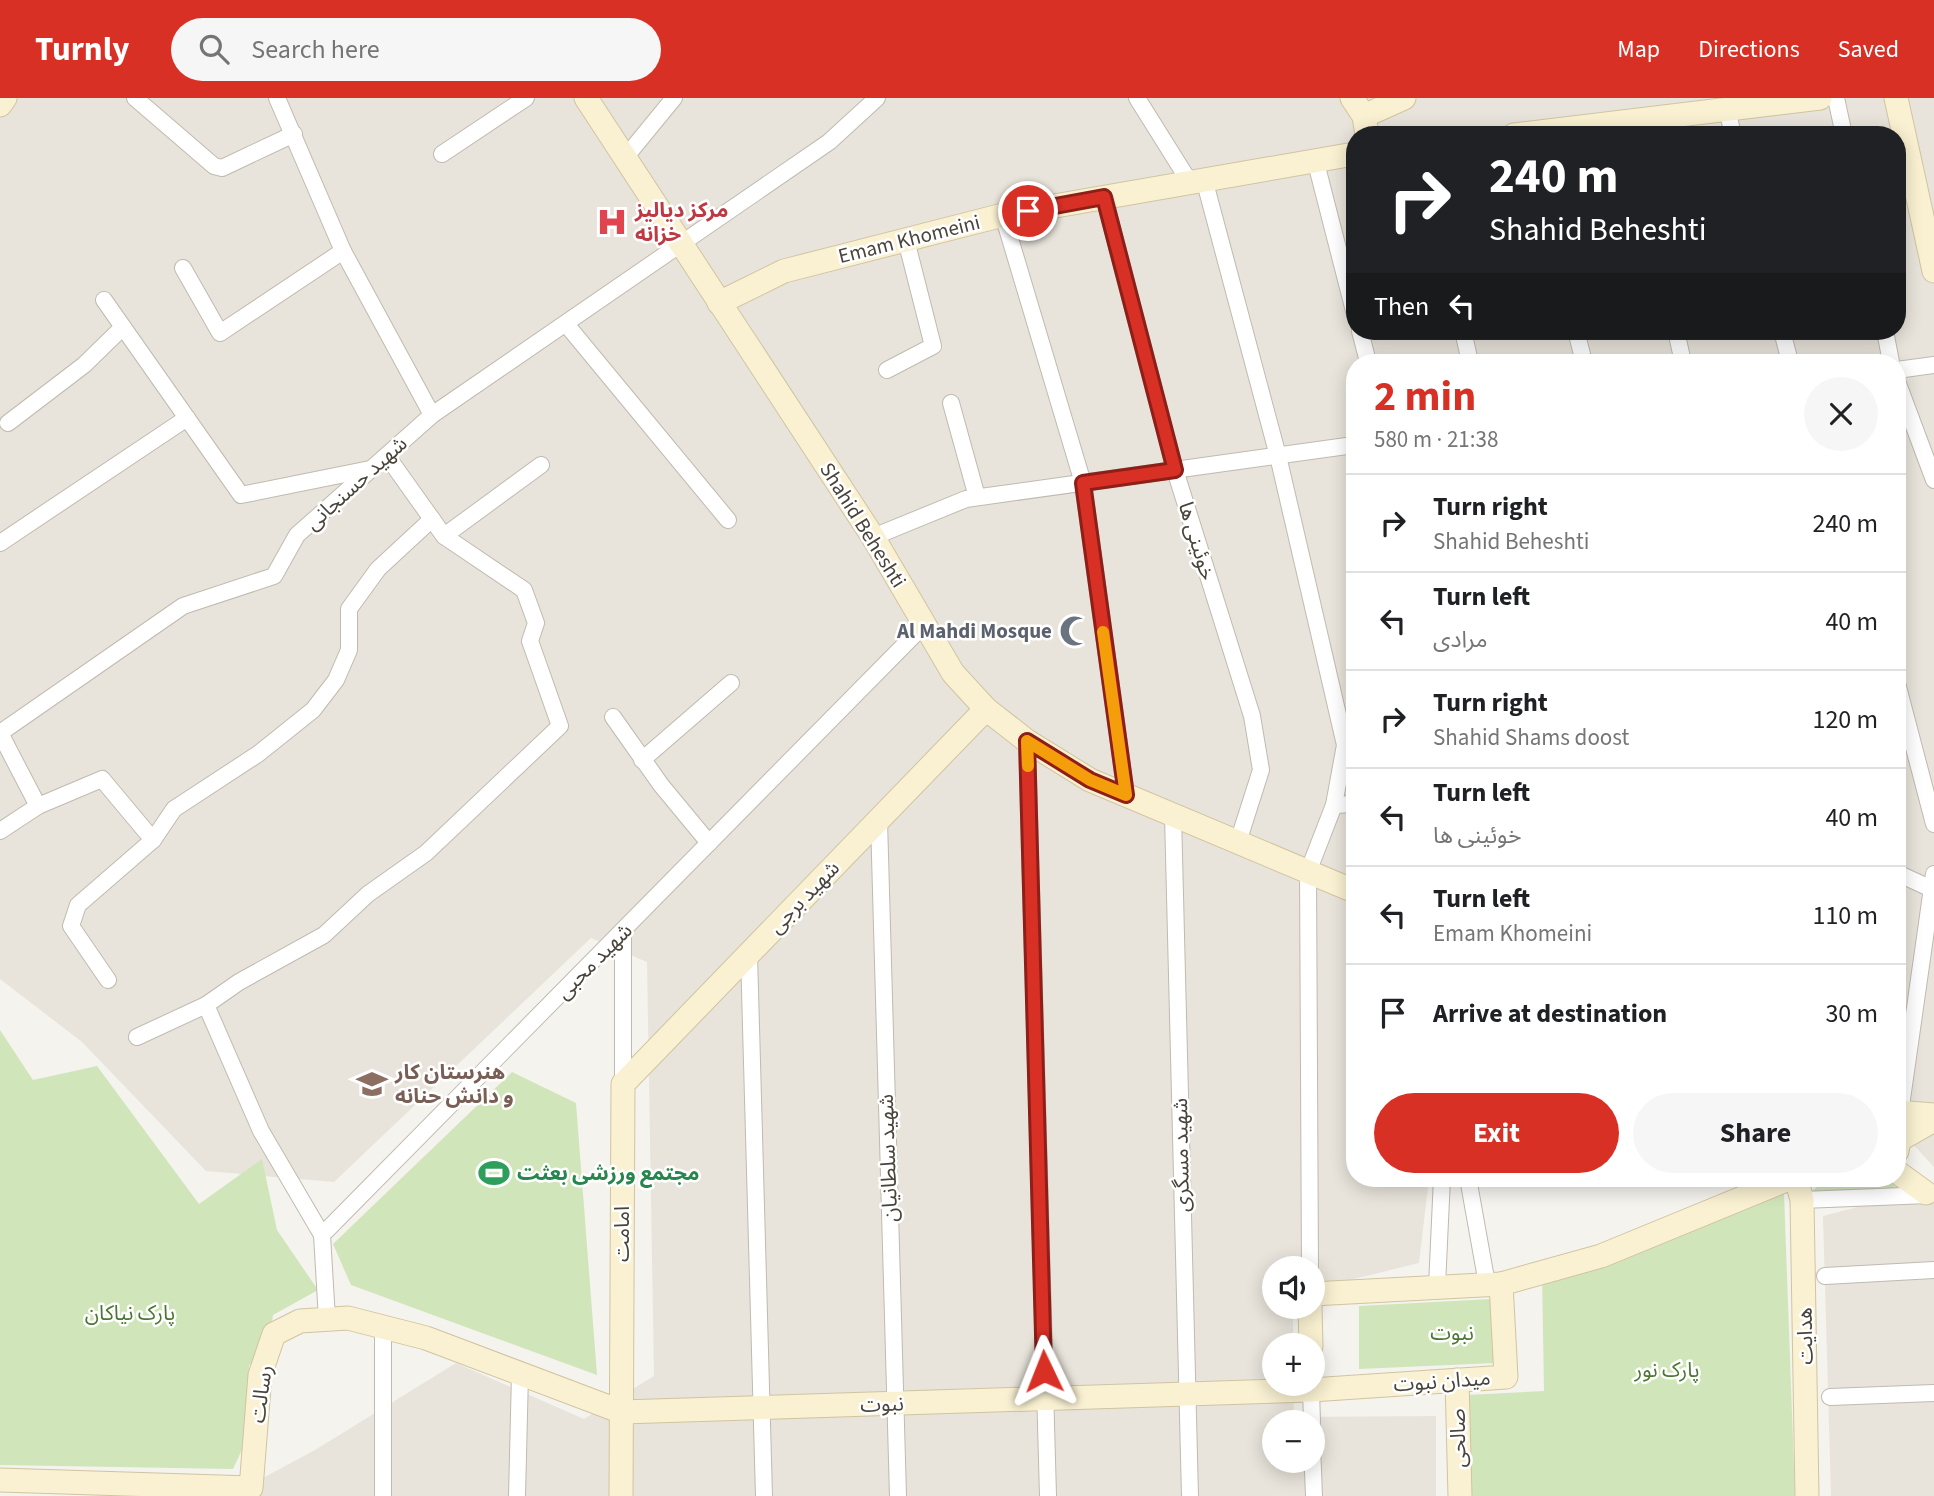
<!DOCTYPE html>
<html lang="en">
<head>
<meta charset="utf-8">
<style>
	:root { --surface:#fff; --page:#f6f6f6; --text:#202124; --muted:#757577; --line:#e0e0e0; --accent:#d93025 }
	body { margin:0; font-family:"Source Sans 3","Noto Sans Arabic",sans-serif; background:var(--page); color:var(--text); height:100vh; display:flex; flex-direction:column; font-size:26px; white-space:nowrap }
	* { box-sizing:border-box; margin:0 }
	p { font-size:23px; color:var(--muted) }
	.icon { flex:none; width:38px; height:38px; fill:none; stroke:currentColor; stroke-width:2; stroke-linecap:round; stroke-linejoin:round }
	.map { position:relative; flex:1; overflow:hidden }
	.panel { position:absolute; left:1346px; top:256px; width:560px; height:833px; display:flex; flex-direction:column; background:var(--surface); border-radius:28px; box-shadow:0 4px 18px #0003 }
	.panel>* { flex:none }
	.top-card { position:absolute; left:1346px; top:28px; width:560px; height:214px; border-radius:28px; box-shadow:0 4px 18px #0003; background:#202124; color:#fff; overflow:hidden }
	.fabs { position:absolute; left:1262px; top:1158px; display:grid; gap:14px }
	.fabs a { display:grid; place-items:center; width:63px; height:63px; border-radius:50%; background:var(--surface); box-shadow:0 4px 18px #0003; font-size:35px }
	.pin { position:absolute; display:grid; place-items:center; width:60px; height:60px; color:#fff; margin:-30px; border:4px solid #fff; border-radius:50%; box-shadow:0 2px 7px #0007 }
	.me { position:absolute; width:77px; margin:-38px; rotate:358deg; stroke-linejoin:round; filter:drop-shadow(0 0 5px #0008) }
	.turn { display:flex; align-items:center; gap:24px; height:147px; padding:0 28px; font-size:32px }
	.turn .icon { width:91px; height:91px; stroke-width:2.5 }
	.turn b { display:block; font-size:49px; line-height:60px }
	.then { display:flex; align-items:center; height:66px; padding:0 28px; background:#0003; gap:14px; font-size:26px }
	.round { display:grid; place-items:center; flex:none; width:74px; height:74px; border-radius:37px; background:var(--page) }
	.overview { display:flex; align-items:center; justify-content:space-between; height:119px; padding:0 28px }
	h1 { font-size:42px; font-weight:700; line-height:52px; color:var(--accent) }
	.primary-button { display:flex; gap:14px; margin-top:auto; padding:14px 28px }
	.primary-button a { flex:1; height:80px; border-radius:42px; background:var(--accent); color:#fff; font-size:28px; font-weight:700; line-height:80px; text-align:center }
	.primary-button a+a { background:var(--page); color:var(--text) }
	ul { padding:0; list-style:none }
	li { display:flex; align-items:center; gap:21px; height:98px; padding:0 28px; border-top:2px solid var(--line) }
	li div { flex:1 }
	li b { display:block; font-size:26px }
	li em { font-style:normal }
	header { display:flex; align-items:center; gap:42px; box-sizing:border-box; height:98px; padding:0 35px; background:var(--accent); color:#fff }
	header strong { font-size:33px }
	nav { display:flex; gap:38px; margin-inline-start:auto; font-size:24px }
	.search { width:490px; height:63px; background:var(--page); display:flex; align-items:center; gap:18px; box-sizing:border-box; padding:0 24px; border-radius:38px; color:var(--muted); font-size:26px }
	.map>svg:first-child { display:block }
	.residential { fill:#e8e4db; fill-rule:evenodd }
	.green { fill:#d1e5ba }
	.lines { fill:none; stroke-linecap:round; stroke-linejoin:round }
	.street-casing { stroke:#c0bab0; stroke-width:18 }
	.secondary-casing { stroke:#d0c4a1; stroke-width:25 }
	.street { stroke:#fff; stroke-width:16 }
	.secondary { stroke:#faf1d2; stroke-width:23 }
	.route-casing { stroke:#8d1f18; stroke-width:18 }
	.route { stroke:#d93025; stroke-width:12 }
	.slow { stroke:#f59e0b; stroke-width:12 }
	.labels { text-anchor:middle; stroke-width:5; stroke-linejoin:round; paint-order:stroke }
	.health-label { font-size:21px; font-weight:bold; fill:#be3a42; stroke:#fff; text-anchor:start }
	.street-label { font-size:21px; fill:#49443b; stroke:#fff }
	.worship-label { font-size:21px; font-weight:bold; fill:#5b616d; stroke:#fff; text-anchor:end }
	.education-label { font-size:21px; font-weight:bold; fill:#785e54; stroke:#fff; text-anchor:start }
	.leisure-label { font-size:21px; font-weight:bold; fill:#27864d; stroke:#fff; text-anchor:start }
	.park-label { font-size:21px; fill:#4c7732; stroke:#fff }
</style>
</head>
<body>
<header>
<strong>Turnly</strong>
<div class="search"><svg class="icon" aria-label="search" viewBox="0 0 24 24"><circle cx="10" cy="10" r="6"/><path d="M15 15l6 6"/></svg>Search here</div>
<nav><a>Map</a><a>Directions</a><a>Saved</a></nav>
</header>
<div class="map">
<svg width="1934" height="1398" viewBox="0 0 1934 1398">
	<rect width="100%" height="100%" fill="#f5f3ed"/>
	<g class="residential">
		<path d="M0,0H1934V1069L1897,1029V264H1354V1080H1429L1419,1165L1313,1191L1312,1171H1274V1209H1293V1248H1274V1286H1293L1294,1319L1436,1318V1398H229L315,1352L456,1265L584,1321L654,1278L647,864L591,840L334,1084L206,1073L82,944L0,881ZM1354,37H1897V233H1354ZM1274,1325H1312V1363H1274Z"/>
		<polygon points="1934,1089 1934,1398 1831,1398 1823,1118"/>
	</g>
	<g class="green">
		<polygon points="0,932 33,982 97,968 199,1106 262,1061 277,1132 318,1192 273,1217 267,1257 249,1267 246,1343 233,1371 0,1367"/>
		<polygon points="512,974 576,1005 597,1277 351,1187 333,1146"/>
		<polygon points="1827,1080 1885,1080 1898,1091 1809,1096"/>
		<polygon points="1784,1095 1795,1398 1472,1398 1467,1297 1544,1293 1542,1175"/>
		<polygon points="1491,1201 1495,1265 1359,1271 1359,1208"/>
	</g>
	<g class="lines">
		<g class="street-casing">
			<g id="street">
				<polyline points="135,0 214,68 222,70 294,36"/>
				<polyline points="277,0 343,153 432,317"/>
				<polyline points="1137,0 1189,83"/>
				<polyline points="1836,0 1844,37"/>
				<polyline points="1727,11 1733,37"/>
				<polyline points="442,56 526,0"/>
				<polyline points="624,61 674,0"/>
				<polyline points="1315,61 1354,213"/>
				<polyline points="1204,81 1278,358 1345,647 1334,707"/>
				<polyline points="1104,99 1175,372 1252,618 1261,672 1238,744"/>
				<polyline points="1003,117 1083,385 1126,697"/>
				<polyline points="183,170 220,235 343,153"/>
				<polyline points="104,202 241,397 370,371"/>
				<polyline points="566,226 728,422"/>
				<polyline points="1360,233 1368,264"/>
				<polyline points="1463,233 1470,264"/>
				<polyline points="1576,233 1584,264"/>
				<polyline points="1676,233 1683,264"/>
				<polyline points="1782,233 1790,264"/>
				<polyline points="1885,233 1891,264"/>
				<polyline points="887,272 933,248 906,142"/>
				<polyline points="1897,272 1934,267"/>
				<polyline points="1897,283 1934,382"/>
				<polyline points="951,305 977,399"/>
				<polyline points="8,325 84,267 123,229"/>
				<polyline points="444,438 541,367"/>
				<polyline points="873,439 966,401 1354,347"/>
				<polyline points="0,445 187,320"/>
				<polyline points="1897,585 1934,726"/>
				<polyline points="613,619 661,687 709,745"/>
				<polyline points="1027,643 1048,1398"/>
				<polyline points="642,662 731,585"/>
				<polyline points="38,708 0,635 183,508 274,478 297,437 432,317 829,44 877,0"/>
				<polyline points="1173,717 1190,1398"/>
				<polyline points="879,722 898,1398"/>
				<polyline points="0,733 38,708 102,681 153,742"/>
				<polyline points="1897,775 1934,792"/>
				<polyline points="749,856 764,1398"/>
				<polyline points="108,882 71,828 78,807 153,742 174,711 258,656 313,612 336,582 349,552 349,511 378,471 432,421"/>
				<polyline points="206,907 261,1033 322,1137"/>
				<polyline points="137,939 206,907 239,884 324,837 368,796 426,755 560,628 530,543 536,525 524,492 444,438 387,358"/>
				<polyline points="623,986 623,833"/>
				<polyline points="1900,1015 1934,776"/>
				<polyline points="1468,1080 1487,1186"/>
				<polyline points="1802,1102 1929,1097"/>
				<polyline points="1310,1171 1308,774 1334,707 1354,706"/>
				<polyline points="1825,1178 1934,1172"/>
				<polyline points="1437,1188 1442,1080"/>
				<polyline points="327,1221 322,1137 924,527"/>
				<polyline points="1311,1292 1312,1325"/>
				<polyline points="1830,1299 1934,1295"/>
				<polyline points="1312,1348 1314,1398"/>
				<polyline points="383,1398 383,1229"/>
				<polyline points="517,1398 520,1276"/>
			</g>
		</g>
		<g class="secondary-casing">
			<g id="secondary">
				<polyline points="586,0 873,439 953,575 986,611 1027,643 1090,682 1354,793"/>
				<polyline points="1352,0 1364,18 1367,37"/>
				<polyline points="1896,0 1934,173"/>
				<polyline points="0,7 5,0"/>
				<polyline points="1364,18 1404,0"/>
				<polyline points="1514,37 1820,0"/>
				<polyline points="719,205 784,173 1003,117 1354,56"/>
				<polyline points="1897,1014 1934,1017"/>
				<polyline points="1897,1053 1899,1042 1934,1022"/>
				<polyline points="1897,1074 1926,1095"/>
				<polyline points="1796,1080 1802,1102 1807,1398"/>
				<polyline points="1312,1196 1501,1186 1601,1158 1791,1080"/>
				<polyline points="1310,1209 1311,1248"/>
				<polyline points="1457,1282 1460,1398"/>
				<polyline points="0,1382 251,1390 260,1277 274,1236 300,1223 348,1220 426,1240 622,1314 1311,1292 1506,1279 1501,1186"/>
				<polyline points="621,1398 623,986 986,611"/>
			</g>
		</g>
		<use href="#street" class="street"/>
		<use href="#secondary" class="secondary"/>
	</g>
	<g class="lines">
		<g class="route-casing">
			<polyline id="route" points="1028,113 1104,99 1175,372 1083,385 1126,697 1090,682 1027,643 1044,1273"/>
		</g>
		<use href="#route" class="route"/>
		<polyline class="slow" points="1028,668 1027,643 1090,682 1126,697 1103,534"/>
	</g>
	<defs>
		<g id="hospital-bare" transform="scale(2.415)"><path d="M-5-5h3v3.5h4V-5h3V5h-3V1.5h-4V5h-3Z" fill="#e0444e" stroke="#fff" stroke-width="2.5" paint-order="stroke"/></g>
		<g id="mosque-bare" transform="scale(2.415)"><path d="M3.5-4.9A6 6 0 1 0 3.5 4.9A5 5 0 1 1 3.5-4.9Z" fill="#6b7280" stroke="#fff" stroke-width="2.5" paint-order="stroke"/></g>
		<g id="school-bare" transform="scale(2.415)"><path d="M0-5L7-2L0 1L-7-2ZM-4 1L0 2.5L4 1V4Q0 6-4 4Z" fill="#8d6e63" stroke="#fff" stroke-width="2.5" paint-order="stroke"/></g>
		<g id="stadium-bare" transform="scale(2.415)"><path d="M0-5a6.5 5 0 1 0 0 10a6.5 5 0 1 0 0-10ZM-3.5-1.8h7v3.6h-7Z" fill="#2e9e5b" stroke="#fff" stroke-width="2.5" paint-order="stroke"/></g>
	</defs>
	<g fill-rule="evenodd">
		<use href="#hospital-bare" x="612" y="124"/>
		<use href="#mosque-bare" x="1075" y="533"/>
		<use href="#school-bare" x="372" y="986"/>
		<use href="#stadium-bare" x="494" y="1075"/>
	</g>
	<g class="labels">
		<g class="health-label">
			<text x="635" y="119">مرکز دیالیز<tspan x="635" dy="24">خزانه</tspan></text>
		</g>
		<g class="street-label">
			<text transform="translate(909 141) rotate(-14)" y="7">Emam Khomeini</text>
			<text transform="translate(356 385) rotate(-42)" y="7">شهید حسنجانی</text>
			<text transform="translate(863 427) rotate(58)" y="7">Shahid Beheshti</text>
			<text transform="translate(1197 443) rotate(73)" y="7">خوئینی ها</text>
			<text transform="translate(804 799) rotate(-46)" y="7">شهید برجی</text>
			<text transform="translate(594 863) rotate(-45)" y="7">شهید محبی</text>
			<text transform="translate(1181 1057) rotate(-91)" y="7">شهید مسگری</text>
			<text transform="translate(888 1060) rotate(-92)" y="7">شهید سلطانیان</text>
			<text transform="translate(622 1136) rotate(-90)" y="7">امامت</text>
			<text transform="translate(1805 1238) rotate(-91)" y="7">هدایت</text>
			<text transform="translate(1442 1283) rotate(-4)" y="7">میدان نبوت</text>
			<text transform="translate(261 1296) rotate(-82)" y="7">رسالت</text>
			<text transform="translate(882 1306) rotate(-2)" y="7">نبوت</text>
			<text transform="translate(1458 1340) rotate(-91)" y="7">صالحی</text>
		</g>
		<g class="worship-label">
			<text x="1052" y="540">Al Mahdi Mosque</text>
		</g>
		<g class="education-label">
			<text x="395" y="981">هنرستان کار<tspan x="395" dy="24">و دانش حنانه</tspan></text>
		</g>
		<g class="leisure-label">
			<text x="517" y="1082">مجتمع ورزشی بعثت</text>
		</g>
		<g class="park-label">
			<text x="130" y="1222">پارک نیاکان</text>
			<text x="1452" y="1242">نبوت</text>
			<text x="1667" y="1279">پارک نور</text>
		</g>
	</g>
</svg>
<div class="fabs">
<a><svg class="icon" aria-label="sound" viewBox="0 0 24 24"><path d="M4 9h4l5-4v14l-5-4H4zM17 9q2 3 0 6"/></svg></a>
<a>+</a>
<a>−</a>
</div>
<div class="pin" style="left:1028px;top:113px;background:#d93025"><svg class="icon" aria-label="arrive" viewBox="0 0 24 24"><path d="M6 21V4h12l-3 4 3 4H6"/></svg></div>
<svg class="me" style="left:1044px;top:1273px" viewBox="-20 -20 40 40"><path d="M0-17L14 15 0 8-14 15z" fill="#d93025" stroke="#fff" stroke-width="4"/></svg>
<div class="top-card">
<div class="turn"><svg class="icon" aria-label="right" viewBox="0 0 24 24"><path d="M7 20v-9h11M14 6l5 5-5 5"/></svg><div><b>240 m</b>Shahid Beheshti</div></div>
<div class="then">Then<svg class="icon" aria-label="left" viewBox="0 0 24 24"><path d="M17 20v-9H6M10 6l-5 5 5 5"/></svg></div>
</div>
<section class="panel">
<div class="overview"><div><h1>2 min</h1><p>580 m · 21:38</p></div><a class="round"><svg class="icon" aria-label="close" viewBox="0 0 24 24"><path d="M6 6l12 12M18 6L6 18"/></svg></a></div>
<ul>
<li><svg class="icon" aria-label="right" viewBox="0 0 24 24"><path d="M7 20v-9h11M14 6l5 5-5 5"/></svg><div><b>Turn right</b><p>Shahid Beheshti</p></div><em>240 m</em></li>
<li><svg class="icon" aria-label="left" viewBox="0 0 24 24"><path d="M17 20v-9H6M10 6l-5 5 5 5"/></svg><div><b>Turn left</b><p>مرادی</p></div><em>40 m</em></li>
<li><svg class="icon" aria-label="right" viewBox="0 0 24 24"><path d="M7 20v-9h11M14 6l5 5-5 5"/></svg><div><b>Turn right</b><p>Shahid Shams doost</p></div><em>120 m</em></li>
<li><svg class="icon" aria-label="left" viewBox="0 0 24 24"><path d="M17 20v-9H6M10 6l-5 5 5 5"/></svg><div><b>Turn left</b><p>خوئینی ها</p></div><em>40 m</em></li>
<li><svg class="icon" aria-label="left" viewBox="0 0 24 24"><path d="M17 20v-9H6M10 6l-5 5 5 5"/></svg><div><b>Turn left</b><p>Emam Khomeini</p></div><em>110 m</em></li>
<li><svg class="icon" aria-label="arrive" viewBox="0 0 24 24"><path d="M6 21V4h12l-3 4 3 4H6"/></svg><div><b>Arrive at destination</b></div><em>30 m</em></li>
</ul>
<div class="primary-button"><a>Exit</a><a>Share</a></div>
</section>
</div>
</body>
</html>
